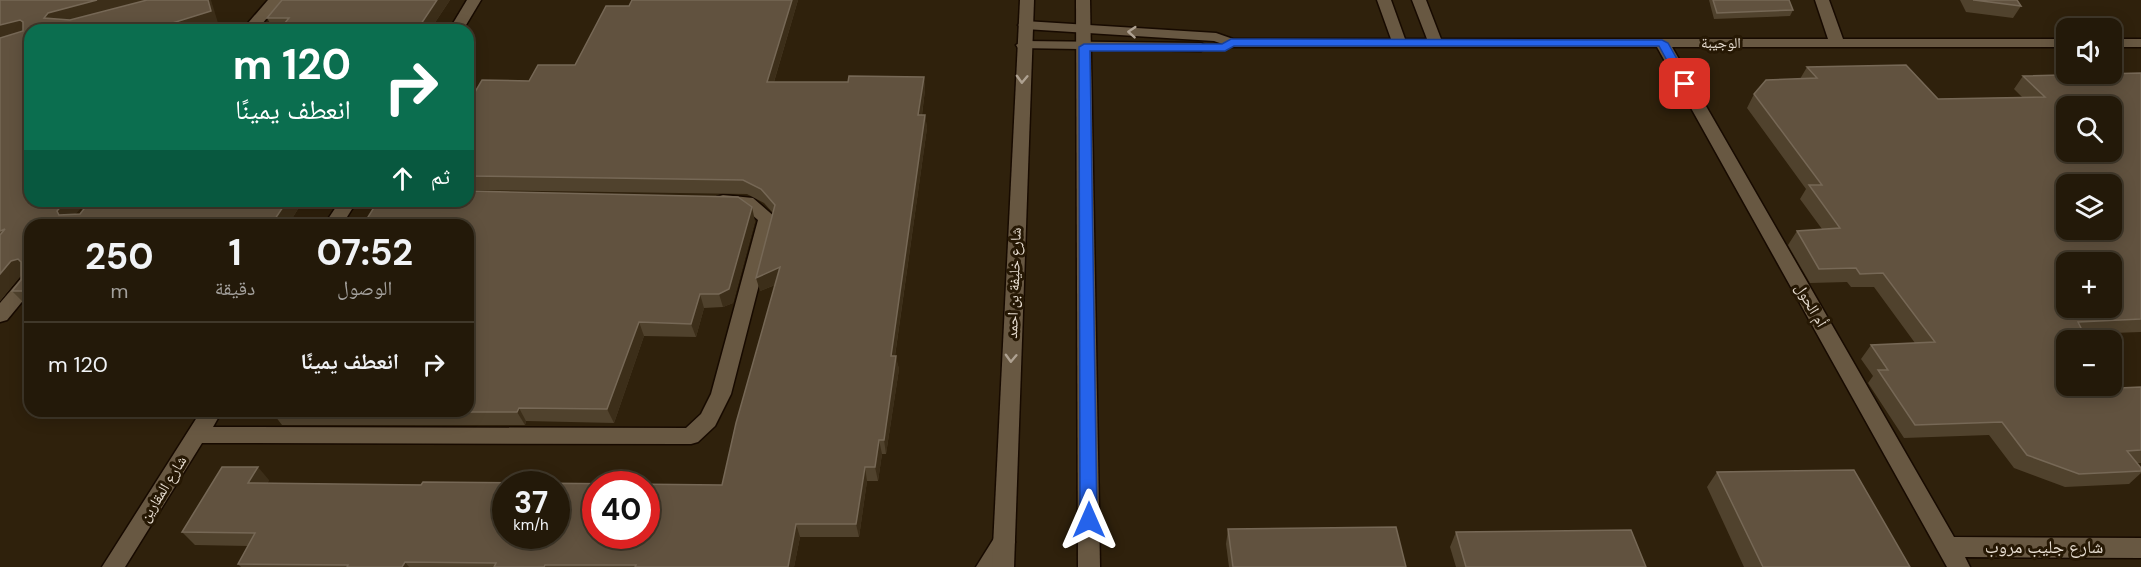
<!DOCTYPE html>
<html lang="ar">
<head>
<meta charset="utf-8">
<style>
	:root { --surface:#231909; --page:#2b2212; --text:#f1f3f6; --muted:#a3a09c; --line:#40382a }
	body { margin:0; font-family:"DM Sans","Noto Naskh Arabic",sans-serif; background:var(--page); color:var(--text); direction:rtl; height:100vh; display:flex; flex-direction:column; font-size:22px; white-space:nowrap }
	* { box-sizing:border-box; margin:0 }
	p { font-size:20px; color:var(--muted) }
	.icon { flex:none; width:33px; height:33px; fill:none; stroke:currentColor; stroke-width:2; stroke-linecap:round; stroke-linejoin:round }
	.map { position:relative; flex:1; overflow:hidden; direction:ltr }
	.side { position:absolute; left:24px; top:219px; width:450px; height:198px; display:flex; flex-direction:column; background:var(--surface); border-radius:18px; box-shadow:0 3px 15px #0003,0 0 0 2px var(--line); direction:rtl }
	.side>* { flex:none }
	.guide { position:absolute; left:24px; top:24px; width:450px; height:183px; border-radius:18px; box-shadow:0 3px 15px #0003,0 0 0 2px var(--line); direction:rtl; background:#0b6e4f; color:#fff; overflow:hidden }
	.fabs { position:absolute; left:2056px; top:18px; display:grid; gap:12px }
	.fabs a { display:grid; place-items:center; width:66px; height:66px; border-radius:12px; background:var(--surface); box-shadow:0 3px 15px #0003,0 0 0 2px var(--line); font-size:30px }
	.speed { position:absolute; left:492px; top:471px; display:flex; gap:12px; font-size:30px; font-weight:700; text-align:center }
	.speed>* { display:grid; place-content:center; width:78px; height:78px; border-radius:50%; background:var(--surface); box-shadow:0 3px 15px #0003,0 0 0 2px var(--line); line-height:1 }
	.speed small { font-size:15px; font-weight:400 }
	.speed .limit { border:9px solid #d22; background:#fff; color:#111 }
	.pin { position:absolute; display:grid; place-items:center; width:51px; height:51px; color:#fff; margin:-26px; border-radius:12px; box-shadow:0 3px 9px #0006 }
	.me { position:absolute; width:66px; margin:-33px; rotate:0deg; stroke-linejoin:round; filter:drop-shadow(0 0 4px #0008) }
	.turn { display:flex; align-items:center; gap:21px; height:126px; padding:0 24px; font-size:27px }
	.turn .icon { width:78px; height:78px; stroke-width:2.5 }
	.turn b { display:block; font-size:42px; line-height:51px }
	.then { display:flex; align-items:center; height:57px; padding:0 24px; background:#0003; gap:12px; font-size:22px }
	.eta { display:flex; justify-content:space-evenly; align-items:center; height:102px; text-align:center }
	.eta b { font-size:36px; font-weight:700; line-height:42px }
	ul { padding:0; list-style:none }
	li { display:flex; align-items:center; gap:18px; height:84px; padding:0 24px; border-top:2px solid var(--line) }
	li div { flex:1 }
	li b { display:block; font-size:22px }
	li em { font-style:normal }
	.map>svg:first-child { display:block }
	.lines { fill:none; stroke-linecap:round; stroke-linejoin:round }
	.street-casing { stroke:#170a00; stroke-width:3 }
	.secondary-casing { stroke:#170a00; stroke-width:3 }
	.street { fill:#685842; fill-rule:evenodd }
	.secondary { fill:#685842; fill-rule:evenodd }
	.wall { fill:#50422d }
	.shaded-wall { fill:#3c2e19 }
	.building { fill:#61523f; stroke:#766856; stroke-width:1.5; fill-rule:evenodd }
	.oneway { stroke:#aea191 }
	.route { fill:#2563eb; stroke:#184099; stroke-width:1.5 }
	.labels { text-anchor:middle; stroke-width:6; stroke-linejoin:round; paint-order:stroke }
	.street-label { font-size:15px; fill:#e7ddd1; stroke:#261804 }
	.near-street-label { font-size:18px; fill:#e7ddd1; stroke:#261804 }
</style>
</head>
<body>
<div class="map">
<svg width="2141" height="567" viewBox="0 0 2141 567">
	<rect width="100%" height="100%" fill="#2f210c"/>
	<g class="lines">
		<g class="street-casing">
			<g id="street">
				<polygon points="268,0 282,0 257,30 242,30"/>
				<polygon points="467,0 481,0 463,30 449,30"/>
				<polygon points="1377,0 1391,0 1405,39 1427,39 1412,0 1426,0 1441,39 1828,39 1815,0 1829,0 1843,39 2067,39 2067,47 1672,47 1954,537 2141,538 2141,558 1965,557 1970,567 1947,567 1657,47 1231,47 1214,41 1025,29 1018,25 1025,21 1216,33 1233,39 1391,39"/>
				<rect x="2112" y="39" width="29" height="8"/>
				<polygon points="1023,41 1201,43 1208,47 1201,51 1018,48 1016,45"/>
				<polygon points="723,195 753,198 776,218 731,394 715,426 698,442 691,444 202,443 125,567 102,567 201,411 222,411 213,427 686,428 701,414 711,394 758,220 743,207 717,205 715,201 717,197"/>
				<polygon points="340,201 357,201 342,225 324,225"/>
				<polygon points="30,274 30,292 7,320 0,322 0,303 24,275"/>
				<polygon points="1004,532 1012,535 1015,542 1000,567 976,567 996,535"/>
			</g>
		</g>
		<g class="secondary-casing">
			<g id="secondary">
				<polygon points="1020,0 1034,0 1014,567 992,567"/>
				<polygon points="1076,0 1090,0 1100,567 1078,567"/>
			</g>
		</g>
		<use href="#street" class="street"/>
		<use href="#secondary" class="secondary"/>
	</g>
	<g class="wall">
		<polygon points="0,0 218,23 30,30 30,201 87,201 75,214 303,201 288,225 30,225 30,303 24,303 12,291 21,280 21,275 0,301"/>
		<polygon points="450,0 430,30 274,30 267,18"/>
		<polygon points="632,0 798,0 774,82 848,82 924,77 925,90 922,115 925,115 927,128 895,356 899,369 886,454 882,454 878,481 867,481 859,537 800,537 794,567 241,567 238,564 248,546 195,545 182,532 269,480 267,484 722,485 775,285 760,291 773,213 764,203 747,194 468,190 468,104 529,81 575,65 629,6"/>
		<polygon points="1709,0 1789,0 1793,10 1790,16 1714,19"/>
		<polygon points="1960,0 2017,0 2021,6 2013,18 1966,12"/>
		<polygon points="1807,67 1938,99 2022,97 2014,89 2023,76 2141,73 2141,332 2084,334 2074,390 2141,387 2141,463 2137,463 2141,468 2141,473 2129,484 2065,487 2014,468 1989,435 1904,438 1868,383 1873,376 1861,359 1871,345 1915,343 1874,287 1851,287 1847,282 1810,283 1788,245 1797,231 1822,229 1800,199 1806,189 1747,108 1754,94 1800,79"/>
		<polygon points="755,221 733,303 723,307 704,308 696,337 644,336 614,423 526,421 525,425 282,425 272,412 468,411"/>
		<polygon points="1717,472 1910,567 1744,567 1707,487"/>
		<polygon points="1228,529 1406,567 1229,567 1226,544"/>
		<polygon points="1456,532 1646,567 1456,567 1450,547"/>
	</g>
	<g class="shaded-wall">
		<polygon points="97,0 150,0 53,30 44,18 48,13"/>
		<polygon points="208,0 211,0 218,23 197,30 150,30"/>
		<polygon points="437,0 450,0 430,30 417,30"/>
		<polygon points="792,0 798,0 770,95 767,82"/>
		<polygon points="20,20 29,32 0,40 0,25"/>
		<polygon points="924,77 925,90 920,128 918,115"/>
		<polygon points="925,115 927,128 893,369 891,356"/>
		<polygon points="66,201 87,201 67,224 59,215 57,211"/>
		<polygon points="287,201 303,201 288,225 271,225"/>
		<polygon points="752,207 755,221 733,303 723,307 719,294"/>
		<polygon points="18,259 30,272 22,274 0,301 0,274 11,261"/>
		<polygon points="780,267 784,281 760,291 756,278"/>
		<polygon points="700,294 704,308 696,337 691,324"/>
		<polygon points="639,322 644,336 614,423 607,409"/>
		<polygon points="896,356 899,369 886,454 884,440"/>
		<polygon points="519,408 526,421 525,425 517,412"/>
		<polygon points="879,440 882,454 878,481 875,467"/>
		<polygon points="258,467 269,480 260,497 248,483"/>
		<polygon points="865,467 867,481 859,537 856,524"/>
		<polygon points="796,524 800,537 794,567 788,567"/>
		<polygon points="405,562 409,567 402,567"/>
	</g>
	<g class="building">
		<polygon points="0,0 97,0 48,13 44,18 70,20 147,0 208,0 211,11 150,30 30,30 30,201 66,201 57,211 59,215 80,214 90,201 287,201 271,225 30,225 30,291 12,291 21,280 21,262 18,259 11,261 0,274 0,235 5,229 0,231 0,38 23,31 23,22 20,20 0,25"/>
		<polygon points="282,0 437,0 417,30 279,30 289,18 267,18"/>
		<path d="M632,0H792L767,82H848L849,76L924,77L918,115H925L891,356H896L884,440H879L875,467H865L856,524H796L788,567H635L636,565H545L544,567H494L496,563L405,562L402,567H347L348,565L238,564L255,533L182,532L222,467H258L248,483L421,485L423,482L722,485L736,423L780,267L756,278L775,205L761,189L743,180L468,176V104L482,80L529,81L538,65H575L606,6H629ZM506,484H556V536H506ZM596,484H646V536H596Z"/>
		<polygon points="1713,0 1789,0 1793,10 1717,13"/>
		<polygon points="1973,0 2017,0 2021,6 1974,0"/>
		<path d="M1906,65L1938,99L2045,97L2023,76L2141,73V319L2078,322L2087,340H2067V386H2076L2074,390L2141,387V450L2127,451L2141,468V471L2079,474L2027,455L2002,422L1915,425L1878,370H1888L1871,345L1935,342L1883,273L1860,274L1856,268L1819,269L1797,231L1840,228L1809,185H1822L1754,94L1766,80L1817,78L1807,67ZM2067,106H2112V152H2067ZM2067,184H2112V230H2067ZM2067,262H2112V308H2067Z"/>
		<polygon points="468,191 738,197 752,207 729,289 719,294 700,294 691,324 639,322 607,409 519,408 517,412 272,412 468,411 468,225 363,225 378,201 468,201"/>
		<polygon points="1854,470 1910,567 1763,567 1717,472"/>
		<polygon points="1396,527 1406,567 1233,567 1228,529"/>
		<polygon points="1631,530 1646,567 1466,567 1456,532"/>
	</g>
	<defs><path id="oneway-chevron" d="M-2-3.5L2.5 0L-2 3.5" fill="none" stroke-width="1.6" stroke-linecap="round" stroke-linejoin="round" transform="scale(1.5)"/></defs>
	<g class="oneway">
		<use href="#oneway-chevron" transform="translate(1132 32) rotate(-176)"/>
		<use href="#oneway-chevron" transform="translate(1022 79) rotate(92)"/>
		<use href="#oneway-chevron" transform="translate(1011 358) rotate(92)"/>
	</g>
	<polygon class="route" points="1231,39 1662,40 1668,43 1691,84 1685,87 1681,86 1659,46 1234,46 1225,51 1090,51 1097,520 1094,525 1089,527 1083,525 1080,520 1079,47 1084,44 1222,44"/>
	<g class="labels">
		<g class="street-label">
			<text x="1721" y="48">الوجيبة</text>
			<text transform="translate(1014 283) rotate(-88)" y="5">شارع خليفة بن احمد</text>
			<text transform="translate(1811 305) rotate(60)" y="5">أم الحول</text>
			<text transform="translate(163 489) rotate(-58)" y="5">شارع المقارين</text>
		</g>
		<g class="near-street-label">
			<text x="2044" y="553">شارع جليب مروب</text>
		</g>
	</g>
</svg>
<div class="fabs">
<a><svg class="icon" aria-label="sound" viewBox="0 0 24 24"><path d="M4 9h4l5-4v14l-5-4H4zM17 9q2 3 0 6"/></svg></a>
<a><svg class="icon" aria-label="search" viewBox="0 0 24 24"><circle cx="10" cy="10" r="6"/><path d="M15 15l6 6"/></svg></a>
<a><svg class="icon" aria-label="layers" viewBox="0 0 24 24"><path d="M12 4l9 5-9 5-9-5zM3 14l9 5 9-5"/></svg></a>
<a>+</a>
<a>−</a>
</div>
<div class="speed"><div>37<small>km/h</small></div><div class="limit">40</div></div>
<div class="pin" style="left:1685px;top:84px;background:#d93025"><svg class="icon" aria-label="arrive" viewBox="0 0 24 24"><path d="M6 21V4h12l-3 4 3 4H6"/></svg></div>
<svg class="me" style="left:1089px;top:520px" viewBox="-20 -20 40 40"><path d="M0-17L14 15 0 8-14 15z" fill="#2563eb" stroke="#fff" stroke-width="4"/></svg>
<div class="guide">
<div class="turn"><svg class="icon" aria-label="right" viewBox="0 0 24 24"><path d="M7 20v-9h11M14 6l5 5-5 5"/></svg><div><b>120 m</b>انعطف يمينًا</div></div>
<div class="then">ثم<svg class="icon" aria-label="ahead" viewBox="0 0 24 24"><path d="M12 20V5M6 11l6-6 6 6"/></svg></div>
</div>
<section class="side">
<div class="eta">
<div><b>07:52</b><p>الوصول</p></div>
<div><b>1</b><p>دقيقة</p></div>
<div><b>250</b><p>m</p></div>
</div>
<ul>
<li><svg class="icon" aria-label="right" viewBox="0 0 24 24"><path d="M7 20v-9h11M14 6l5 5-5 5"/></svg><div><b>انعطف يمينًا</b></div><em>120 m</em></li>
</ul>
</section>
</div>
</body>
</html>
